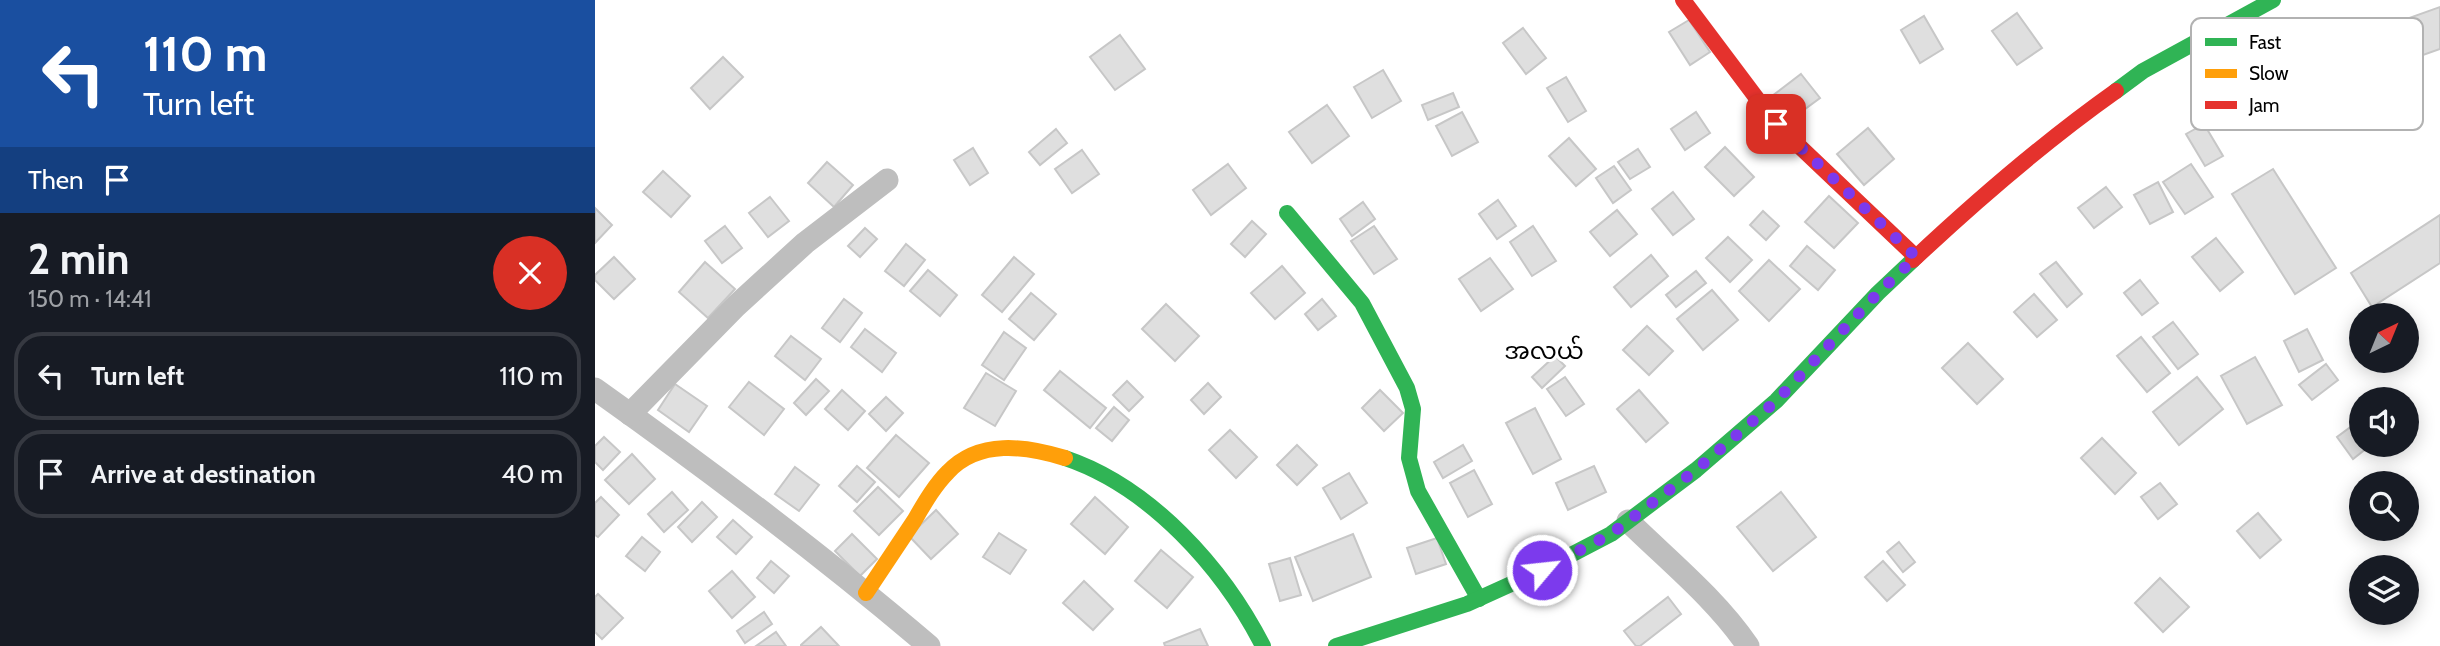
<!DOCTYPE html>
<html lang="en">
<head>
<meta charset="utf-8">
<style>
	:root { --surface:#171b24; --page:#242831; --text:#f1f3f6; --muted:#9ea1a6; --line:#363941 }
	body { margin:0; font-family:Cabin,"Noto Sans Myanmar",sans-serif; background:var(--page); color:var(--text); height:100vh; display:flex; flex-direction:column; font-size:26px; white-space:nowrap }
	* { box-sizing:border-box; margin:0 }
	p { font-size:23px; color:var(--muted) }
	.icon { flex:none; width:38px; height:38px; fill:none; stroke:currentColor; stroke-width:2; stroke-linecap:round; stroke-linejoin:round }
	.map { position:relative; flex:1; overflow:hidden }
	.details { display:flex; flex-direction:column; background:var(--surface); width:595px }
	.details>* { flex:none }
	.banner { background:#1a4fa0; color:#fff; overflow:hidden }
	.needle { width:46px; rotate:43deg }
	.fabs { position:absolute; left:1754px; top:303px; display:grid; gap:14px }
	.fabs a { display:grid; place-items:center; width:70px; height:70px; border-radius:50%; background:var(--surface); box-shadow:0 4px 18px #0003; font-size:35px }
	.pin { position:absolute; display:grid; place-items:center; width:60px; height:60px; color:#fff; margin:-30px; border-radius:14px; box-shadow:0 4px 10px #0006 }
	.me { position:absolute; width:77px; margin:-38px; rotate:62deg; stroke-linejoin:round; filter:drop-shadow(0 0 5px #0008) }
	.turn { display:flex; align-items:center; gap:24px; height:147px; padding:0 28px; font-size:32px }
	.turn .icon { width:91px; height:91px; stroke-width:2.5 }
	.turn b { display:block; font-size:49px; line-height:60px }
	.then { display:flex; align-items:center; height:66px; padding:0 28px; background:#0003; gap:14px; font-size:26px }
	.round { display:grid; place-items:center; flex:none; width:74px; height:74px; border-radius:37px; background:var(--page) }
	.summary { display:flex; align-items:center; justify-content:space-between; height:119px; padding:0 28px }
	h1 { font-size:42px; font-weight:700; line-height:52px }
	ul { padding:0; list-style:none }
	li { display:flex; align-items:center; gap:21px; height:88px; margin:0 14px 10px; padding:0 14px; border:4px solid var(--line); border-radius:28px }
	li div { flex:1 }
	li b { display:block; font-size:26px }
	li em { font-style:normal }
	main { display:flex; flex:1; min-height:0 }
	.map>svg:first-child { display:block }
	.building { fill:#dfdfdf; stroke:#c7c7c7; stroke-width:2 }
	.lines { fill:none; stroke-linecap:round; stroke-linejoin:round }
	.street { stroke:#bebebe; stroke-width:23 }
	.fast { stroke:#30b455; stroke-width:16 }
	.slow { stroke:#ff9f0a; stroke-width:16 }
	.jam { stroke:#e5322d; stroke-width:16 }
	.route { stroke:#7c3aed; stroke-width:12; stroke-dasharray:0 21.6 }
	.labels { text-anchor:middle; stroke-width:6; stroke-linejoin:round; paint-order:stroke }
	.quarter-label { font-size:24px; fill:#000; stroke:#fff }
	.key { fill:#fff; stroke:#b2b2b2; stroke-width:2 }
	.key-label { font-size:19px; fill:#000 }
</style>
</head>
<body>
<main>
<section class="details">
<div class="banner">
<div class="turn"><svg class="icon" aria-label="left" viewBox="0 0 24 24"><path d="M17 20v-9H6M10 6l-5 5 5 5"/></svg><div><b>110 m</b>Turn left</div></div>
<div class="then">Then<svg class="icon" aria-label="arrive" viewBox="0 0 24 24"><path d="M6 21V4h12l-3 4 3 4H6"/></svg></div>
</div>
<div class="summary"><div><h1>2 min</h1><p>150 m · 14:41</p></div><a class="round" style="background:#d93025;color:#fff"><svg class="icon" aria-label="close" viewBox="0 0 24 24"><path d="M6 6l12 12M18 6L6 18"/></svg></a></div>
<ul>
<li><svg class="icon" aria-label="left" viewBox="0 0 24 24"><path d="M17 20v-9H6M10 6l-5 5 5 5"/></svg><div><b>Turn left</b></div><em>110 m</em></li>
<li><svg class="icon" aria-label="arrive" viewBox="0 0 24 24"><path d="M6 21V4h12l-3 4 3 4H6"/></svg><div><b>Arrive at destination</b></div><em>40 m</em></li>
</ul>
</section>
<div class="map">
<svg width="1845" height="646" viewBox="0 0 1845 646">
	<rect width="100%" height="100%" fill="#fff"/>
	<g class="building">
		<polygon points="1845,7 1845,49 1828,55 1814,18"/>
		<polygon points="1422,13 1447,48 1422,65 1397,31"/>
		<polygon points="1329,16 1348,49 1325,63 1306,30"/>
		<polygon points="1094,20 1115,52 1095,65 1074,32"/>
		<polygon points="928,28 951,58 931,74 908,43"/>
		<polygon points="525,35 550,69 520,90 495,57"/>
		<polygon points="128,57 148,77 115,109 96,88"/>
		<polygon points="788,70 806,101 777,118 759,87"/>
		<polygon points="1206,74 1225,98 1191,123 1173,99"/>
		<polygon points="971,77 991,111 973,122 952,88"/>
		<polygon points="858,93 864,107 833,120 827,105"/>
		<polygon points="732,105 754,136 717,163 694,132"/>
		<polygon points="867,112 883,142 857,156 841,126"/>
		<polygon points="1101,112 1115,133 1090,150 1076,129"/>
		<polygon points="1609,124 1628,156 1610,166 1591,134"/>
		<polygon points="1273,128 1299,159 1269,185 1242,154"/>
		<polygon points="461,129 472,143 445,165 434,152"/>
		<polygon points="974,138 1001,169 981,186 954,156"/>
		<polygon points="1130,147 1159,177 1139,196 1110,167"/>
		<polygon points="378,148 393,173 375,185 359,160"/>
		<polygon points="1043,149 1055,167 1035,179 1023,162"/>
		<polygon points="487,150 504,174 477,193 460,169"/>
		<polygon points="232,162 258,185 239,207 213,183"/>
		<polygon points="633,164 651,188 616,215 598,190"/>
		<polygon points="1596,164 1618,197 1590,214 1568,182"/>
		<polygon points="1019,166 1036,190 1018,203 1001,178"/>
		<polygon points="1678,169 1741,268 1700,294 1637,194"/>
		<polygon points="68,171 95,196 76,217 48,192"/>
		<polygon points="1563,182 1578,212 1555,224 1539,195"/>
		<polygon points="1511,187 1527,207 1499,228 1483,208"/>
		<polygon points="1078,192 1099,219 1078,235 1057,209"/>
		<polygon points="1234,196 1263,223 1239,248 1210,222"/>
		<polygon points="175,197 194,221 173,237 154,213"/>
		<polygon points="903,200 921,226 902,239 884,214"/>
		<polygon points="768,202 780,219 757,236 745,219"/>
		<polygon points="0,208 17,225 0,243"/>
		<polygon points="1022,210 1042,234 1015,256 995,232"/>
		<polygon points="1168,211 1184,226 1171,240 1155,225"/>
		<polygon points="1845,215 1845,263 1777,307 1756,273"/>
		<polygon points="657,221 671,234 650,257 636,244"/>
		<polygon points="130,226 147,248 127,263 110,241"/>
		<polygon points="779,226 802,259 779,274 756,241"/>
		<polygon points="938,226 961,261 937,276 915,242"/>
		<polygon points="270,228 282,239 265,257 253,246"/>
		<polygon points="1133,237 1157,260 1135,282 1111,258"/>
		<polygon points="1621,238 1648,272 1625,291 1597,257"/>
		<polygon points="311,244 330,260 309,286 290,271"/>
		<polygon points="1212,246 1240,270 1223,290 1195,266"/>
		<polygon points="1056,255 1073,276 1036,307 1019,287"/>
		<polygon points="19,257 40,279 19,299 0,280 0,275"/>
		<polygon points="419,257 439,274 407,312 387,295"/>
		<polygon points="895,258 918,289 886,311 864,279"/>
		<polygon points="1174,260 1205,289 1174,321 1144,291"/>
		<polygon points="110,262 140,289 113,318 84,292"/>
		<polygon points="1461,262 1487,294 1472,307 1445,274"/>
		<polygon points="687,266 710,293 680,319 656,293"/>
		<polygon points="333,270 362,295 345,316 315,291"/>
		<polygon points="1101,271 1111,283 1081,307 1071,295"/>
		<polygon points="1545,280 1563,303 1547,315 1529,293"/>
		<polygon points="1117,290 1143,320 1108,350 1082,319"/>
		<polygon points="436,293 461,314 439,340 414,319"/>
		<polygon points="1439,294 1462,320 1442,337 1419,312"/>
		<polygon points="249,299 267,313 245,342 227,328"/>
		<polygon points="727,299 741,316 723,330 710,314"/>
		<polygon points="571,304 604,336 580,361 547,329"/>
		<polygon points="1578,322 1603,354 1583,369 1558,337"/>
		<polygon points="1052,326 1078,351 1054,375 1028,350"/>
		<polygon points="270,329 301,353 287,372 256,347"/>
		<polygon points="1712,329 1728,360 1704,372 1689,341"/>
		<polygon points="409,332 431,348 409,380 387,365"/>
		<polygon points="196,336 226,359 210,380 180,356"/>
		<polygon points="1546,337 1575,373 1552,392 1522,356"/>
		<polygon points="1373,343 1408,379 1382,404 1347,368"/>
		<polygon points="960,356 970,366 947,388 937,377"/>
		<polygon points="1660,357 1687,405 1652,424 1626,376"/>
		<polygon points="1731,364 1743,380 1717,400 1704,385"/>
		<polygon points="465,371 511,408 495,428 449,390"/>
		<polygon points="391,373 421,391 400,426 369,408"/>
		<polygon points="970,377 989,404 971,416 952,389"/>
		<polygon points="1602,377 1628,409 1584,445 1558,412"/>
		<polygon points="221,379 234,391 211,415 199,403"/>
		<polygon points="532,381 548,397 534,411 518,395"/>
		<polygon points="154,382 189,409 169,435 134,407"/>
		<polygon points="613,383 626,397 609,414 596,400"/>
		<polygon points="80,384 112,406 94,432 63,410"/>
		<polygon points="247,390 270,411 253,430 230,409"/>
		<polygon points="785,390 808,413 789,431 767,408"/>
		<polygon points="1044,390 1073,423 1051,442 1022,409"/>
		<polygon points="291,397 308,413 291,431 274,414"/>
		<polygon points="519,407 534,420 517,441 501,428"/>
		<polygon points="940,408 966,459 938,474 911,423"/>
		<polygon points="1765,420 1766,444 1777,444 1758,459 1742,437"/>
		<polygon points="635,430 662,457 641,478 614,450"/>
		<polygon points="301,435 334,463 304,497 272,468"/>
		<polygon points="9,437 25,452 8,470 0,462 0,446"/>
		<polygon points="1507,438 1541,473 1520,494 1486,458"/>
		<polygon points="702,445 722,465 702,485 682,465"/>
		<polygon points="868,445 877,461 848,478 839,462"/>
		<polygon points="37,454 60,479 34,504 10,480"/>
		<polygon points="262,466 280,482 262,502 244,486"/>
		<polygon points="999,466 1011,492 973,510 961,483"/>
		<polygon points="200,467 224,485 204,511 180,494"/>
		<polygon points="879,470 897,504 873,517 855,483"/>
		<polygon points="754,473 772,503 746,519 728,488"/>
		<polygon points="1565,483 1582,504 1563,519 1546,497"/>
		<polygon points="283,487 308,511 284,535 259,511"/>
		<polygon points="77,492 93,510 69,532 53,514"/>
		<polygon points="1186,492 1221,537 1178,571 1142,527"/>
		<polygon points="6,497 24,515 3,537 0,535 0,503"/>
		<polygon points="500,497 533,527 510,554 476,524"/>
		<polygon points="107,502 122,517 97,542 83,527"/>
		<polygon points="341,510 363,534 336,559 314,536"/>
		<polygon points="1663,513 1686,540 1665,558 1642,531"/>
		<polygon points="138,520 157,537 141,554 122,537"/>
		<polygon points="404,533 431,550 415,574 388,557"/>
		<polygon points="257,534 282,559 265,576 240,551"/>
		<polygon points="758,534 776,577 718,601 700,557"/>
		<polygon points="47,537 65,552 50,571 31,556"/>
		<polygon points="842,538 851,564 821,574 812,548"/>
		<polygon points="1304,542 1320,562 1308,572 1292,552"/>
		<polygon points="566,550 598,577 572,608 540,581"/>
		<polygon points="695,558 706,595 685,601 674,564"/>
		<polygon points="176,561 194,576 179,593 162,578"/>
		<polygon points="1288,561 1310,585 1292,601 1270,577"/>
		<polygon points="137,571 160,597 137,618 114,591"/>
		<polygon points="1565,578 1594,607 1568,632 1540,603"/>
		<polygon points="489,581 518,609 498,630 468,603"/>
		<polygon points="3,594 28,618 7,639 0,632 0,597"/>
		<polygon points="1073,597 1086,614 1045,646 1041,646 1029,631"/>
		<polygon points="169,612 177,624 150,643 142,631"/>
		<polygon points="226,627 244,646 206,646 206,645"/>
		<polygon points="605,629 613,646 570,646 569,643"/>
		<polygon points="181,632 191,646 161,646"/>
	</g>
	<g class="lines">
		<g class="street">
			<path d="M0,389C114,470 227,555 334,646"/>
			<polyline points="35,414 141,306 210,243 292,180"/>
			<path d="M1033,521C1074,561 1121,599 1153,646"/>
		</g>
		<g class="fast">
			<polyline points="1521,91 1548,71 1678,0"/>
			<polyline points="692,213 767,303 812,388 818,409 814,458 823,491 884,599"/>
			<path d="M470,458C556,487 628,568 668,646"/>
			<polyline points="741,646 872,604 947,570 1016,534 1101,470 1181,401 1283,293 1318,260"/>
		</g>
		<path class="slow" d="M271,593C287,569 303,545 319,521C329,504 339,486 353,472C384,439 431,446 470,458"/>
		<g class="jam">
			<polyline points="1088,0 1181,124 1321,257"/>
			<path d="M1318,260C1383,199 1449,142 1521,91"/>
		</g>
	</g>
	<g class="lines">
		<polyline class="route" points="947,570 1016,534 1101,470 1181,401 1283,293 1321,257 1181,124"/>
	</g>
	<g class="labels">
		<g class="quarter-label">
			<text x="949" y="359">အလယ်</text>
		</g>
	</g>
	<rect x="1596" y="18" width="232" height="112" rx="10" class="key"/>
	<rect x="1610" y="38" width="32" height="8" fill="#30b455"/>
	<rect x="1610" y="69" width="32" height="9" fill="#ff9f0a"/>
	<rect x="1610" y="101" width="32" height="8" fill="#e5322d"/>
	<g class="key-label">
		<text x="1654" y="49">Fast</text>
		<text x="1654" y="80">Slow</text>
		<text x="1654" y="112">Jam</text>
	</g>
</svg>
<div class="fabs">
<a><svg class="needle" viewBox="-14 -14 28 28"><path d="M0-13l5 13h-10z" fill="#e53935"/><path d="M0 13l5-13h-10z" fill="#9ea1a6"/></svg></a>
<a><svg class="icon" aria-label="sound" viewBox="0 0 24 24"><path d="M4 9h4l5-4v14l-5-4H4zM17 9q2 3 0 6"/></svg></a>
<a><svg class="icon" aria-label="search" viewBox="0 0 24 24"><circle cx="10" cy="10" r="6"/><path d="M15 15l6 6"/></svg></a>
<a><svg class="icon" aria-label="layers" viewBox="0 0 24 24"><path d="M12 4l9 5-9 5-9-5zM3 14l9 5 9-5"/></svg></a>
</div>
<div class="pin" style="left:1181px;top:124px;background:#d93025"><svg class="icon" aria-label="arrive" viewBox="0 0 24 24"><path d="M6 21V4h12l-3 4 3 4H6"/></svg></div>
<svg class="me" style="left:947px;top:570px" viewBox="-20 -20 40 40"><circle r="17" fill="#7c3aed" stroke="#fff" stroke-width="3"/><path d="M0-11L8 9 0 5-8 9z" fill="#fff"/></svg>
</div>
</main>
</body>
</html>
